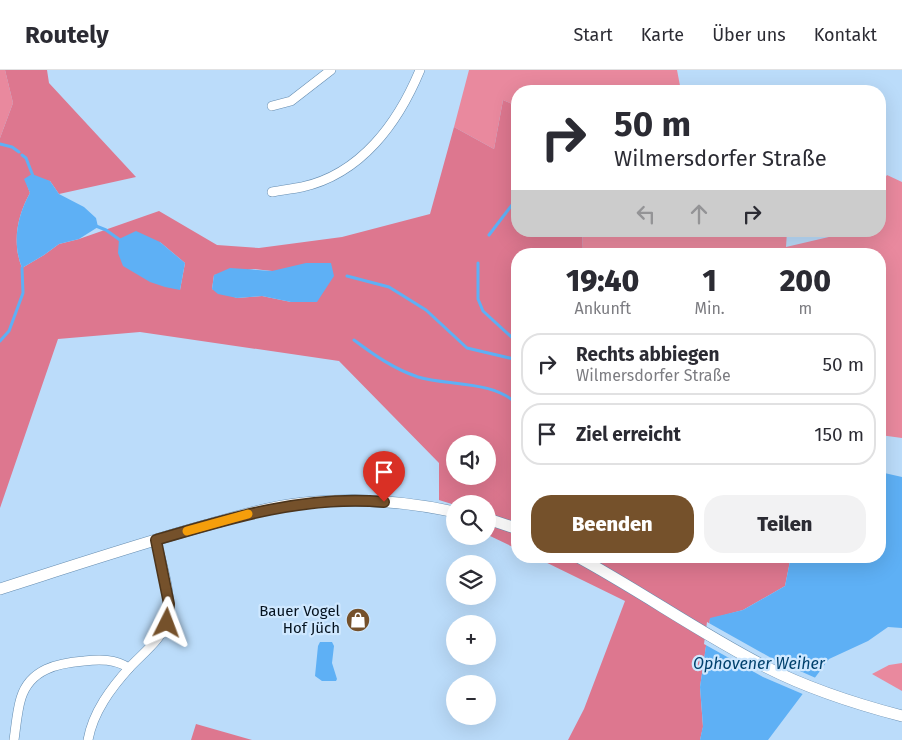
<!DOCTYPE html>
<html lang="de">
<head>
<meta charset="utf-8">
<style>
	:root { --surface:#fff; --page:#f2f2f3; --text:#2b2b33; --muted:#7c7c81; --line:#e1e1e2; --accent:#75512b }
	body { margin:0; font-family:"Fira Sans",sans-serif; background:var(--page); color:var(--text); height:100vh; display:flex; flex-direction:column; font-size:19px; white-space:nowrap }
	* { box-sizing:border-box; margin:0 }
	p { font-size:16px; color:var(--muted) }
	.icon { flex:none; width:28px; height:28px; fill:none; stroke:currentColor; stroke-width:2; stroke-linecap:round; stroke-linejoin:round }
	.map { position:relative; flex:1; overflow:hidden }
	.drawer { position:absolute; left:511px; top:178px; width:375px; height:315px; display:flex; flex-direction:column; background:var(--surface); border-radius:20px; box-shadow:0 5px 20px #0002 }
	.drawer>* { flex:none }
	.hud { position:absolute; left:511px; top:15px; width:375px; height:152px; border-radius:20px; box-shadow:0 5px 20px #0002; background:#fff; color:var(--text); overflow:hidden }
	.fabs { position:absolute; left:446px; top:365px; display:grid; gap:10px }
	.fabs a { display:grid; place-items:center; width:50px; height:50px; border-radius:50%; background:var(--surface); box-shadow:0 5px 20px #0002; font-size:25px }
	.pin { position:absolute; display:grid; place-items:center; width:42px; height:42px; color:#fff; margin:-51px -21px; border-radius:50% 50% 50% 0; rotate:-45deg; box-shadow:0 0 5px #0007 }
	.pin .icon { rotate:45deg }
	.me { position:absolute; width:55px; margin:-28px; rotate:3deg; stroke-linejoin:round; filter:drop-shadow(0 0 4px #0008) }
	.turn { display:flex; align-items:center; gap:18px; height:105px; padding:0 20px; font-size:22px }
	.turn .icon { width:65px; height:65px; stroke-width:2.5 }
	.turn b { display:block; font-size:35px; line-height:42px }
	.lanes { display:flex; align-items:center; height:48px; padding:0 20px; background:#0003; justify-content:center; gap:25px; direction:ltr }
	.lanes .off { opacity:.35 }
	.eta { display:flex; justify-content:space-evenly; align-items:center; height:85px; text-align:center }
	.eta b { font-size:30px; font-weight:800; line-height:35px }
	.button { display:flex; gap:10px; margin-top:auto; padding:10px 20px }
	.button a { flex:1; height:58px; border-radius:20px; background:var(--accent); color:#fff; font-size:20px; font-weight:800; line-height:58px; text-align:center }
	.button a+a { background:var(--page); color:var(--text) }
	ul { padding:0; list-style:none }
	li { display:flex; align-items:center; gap:15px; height:62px; margin:0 10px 8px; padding:0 10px; border:2px solid var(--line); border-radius:20px }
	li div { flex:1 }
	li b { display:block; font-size:19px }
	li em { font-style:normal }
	header { display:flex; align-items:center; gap:30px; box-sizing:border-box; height:70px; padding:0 25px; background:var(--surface); border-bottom:1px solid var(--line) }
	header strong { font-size:24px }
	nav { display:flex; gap:28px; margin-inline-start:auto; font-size:18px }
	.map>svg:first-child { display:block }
	.green { fill:#e9899e }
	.forest { fill:#dd778f; fill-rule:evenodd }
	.water { fill:#5eb0f5 }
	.pier { fill:#bbdcfa }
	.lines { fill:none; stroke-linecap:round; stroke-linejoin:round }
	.stream { stroke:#5eb0f5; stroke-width:3 }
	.street-casing { stroke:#668db0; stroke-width:10 }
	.secondary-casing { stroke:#668db0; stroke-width:12 }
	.street { stroke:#fff; stroke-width:9 }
	.secondary { stroke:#fff; stroke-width:11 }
	.route-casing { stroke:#4c351c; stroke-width:12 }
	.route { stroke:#75512b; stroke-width:9 }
	.slow { stroke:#f59e0b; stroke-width:9 }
	.labels { text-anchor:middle; stroke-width:4.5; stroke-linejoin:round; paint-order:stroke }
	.poi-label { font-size:15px; fill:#04121f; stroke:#cfe8ff; text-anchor:end }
	.water-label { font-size:16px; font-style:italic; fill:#00416d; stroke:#cfe8ff }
</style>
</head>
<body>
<header>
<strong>Routely</strong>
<nav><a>Start</a><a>Karte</a><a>Über uns</a><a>Kontakt</a></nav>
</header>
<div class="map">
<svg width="902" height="670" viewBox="0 0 902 670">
	<rect width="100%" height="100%" fill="#bbdcfa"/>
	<g class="green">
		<polygon points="0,0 5,0 13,33 0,68"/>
		<polygon points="469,0 677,0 681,21 518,21 517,36 503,30 494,79 454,57"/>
		<polygon points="887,105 902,112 902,368 880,365 880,184 583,184 582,161 787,161 786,177 846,163 848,161 880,161 880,115"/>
		<polygon points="902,593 902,621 872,604 889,595"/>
	</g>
	<g class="forest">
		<path d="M5,0H47L49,13L136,107L59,124L50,111L25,109L30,123C17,146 12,173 22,198L44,185L59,174L79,169L159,141L217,175L259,178L342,167L430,144L454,57L494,79L503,30L517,36L518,161H582L583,184H518L517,479L488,465V434H455V435L439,430V393L339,291L140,262L58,269L0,438V68L13,33ZM160,172L185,193L180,220ZM254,199L272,201L291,232L262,226L237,228L212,219L214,205ZM455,374H488V406H455Z"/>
		<polygon points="533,486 785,486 790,491 785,516 743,540 710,549 700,617 703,657 700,670 568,670 584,639 625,531"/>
		<polygon points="196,654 252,670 191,670"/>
	</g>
	<g class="water">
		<path d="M32,104L50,111L59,124L84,137L96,148L98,157L79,169L59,174L44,185L22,198C12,173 17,146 30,123L24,109Z"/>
		<polygon points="136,161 160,172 185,193 180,220 165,217 150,212 123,196 118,183 119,169"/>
		<polygon points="306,193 331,193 334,206 317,232 291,232 262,226 237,228 218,224 212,219 214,205 230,198 272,201"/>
		<polygon points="880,402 902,407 902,558 888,557 868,571 829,589 768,670 700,670 703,656 700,617 710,548 743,540 785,516 790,491 785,486 880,486"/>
		<polygon points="320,572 332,572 334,576 332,593 337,609 336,611 322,611 315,606 318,576"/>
	</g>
	<polygon class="pier" points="707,552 773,589 818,609 805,625 763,607 704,574"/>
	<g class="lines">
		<g class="stream">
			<polyline points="0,74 12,77 19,82"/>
			<polyline points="22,85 26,88 33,106"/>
			<polyline points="96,156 106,160 120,170"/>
			<polyline points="489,165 518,127"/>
			<polyline points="478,193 478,229 483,241 518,273"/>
			<polyline points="347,206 389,217 426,240 467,278 518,290"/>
			<path d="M354,270C374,285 394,299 418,307C448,316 494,310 518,335"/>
			<polyline points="0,271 9,261 23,223 22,198"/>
		</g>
		<g class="street-casing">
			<g id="street">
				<polyline points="272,36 291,31 331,0"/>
				<path d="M272,122C282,120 292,119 302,117C361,104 398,53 420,0"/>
				<path d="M14,670C16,656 17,641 21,628C30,599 58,593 84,591C100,589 115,589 129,598"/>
				<path d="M88,670C93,642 111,618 130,597C143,583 166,566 168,546C172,523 161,492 156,470"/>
			</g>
		</g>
		<g class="secondary-casing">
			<g id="secondary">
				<polyline points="488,449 518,459"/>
				<path d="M576,486C641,521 701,564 766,597C809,619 856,634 902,646"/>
				<path d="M0,519C69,497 138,474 207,455C243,445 278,434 315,432C362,428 409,432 455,442"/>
			</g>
		</g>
		<use href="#street" class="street"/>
		<use href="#secondary" class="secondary"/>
	</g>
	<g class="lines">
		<g class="route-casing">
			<path id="route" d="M167,553L169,534L156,470C230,448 305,425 384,432"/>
		</g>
		<use href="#route" class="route"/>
		<polyline class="slow" points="187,461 248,444"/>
	</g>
	<defs>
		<g id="shop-disc" transform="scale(1.25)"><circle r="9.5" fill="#75512b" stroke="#cfe8ff"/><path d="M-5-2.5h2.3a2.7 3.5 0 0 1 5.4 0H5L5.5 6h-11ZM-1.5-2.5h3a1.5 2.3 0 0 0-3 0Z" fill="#fff"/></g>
	</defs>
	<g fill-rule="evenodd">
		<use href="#shop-disc" x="358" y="550"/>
	</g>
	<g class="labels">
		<g class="poi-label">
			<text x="340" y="546">Bauer Vogel<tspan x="340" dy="17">Hof Jüch</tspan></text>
		</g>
		<g class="water-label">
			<text x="759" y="599">Ophovener Weiher</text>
		</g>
	</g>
</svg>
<div class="fabs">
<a><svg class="icon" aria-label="sound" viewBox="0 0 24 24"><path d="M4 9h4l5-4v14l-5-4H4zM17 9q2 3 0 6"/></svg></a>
<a><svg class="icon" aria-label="search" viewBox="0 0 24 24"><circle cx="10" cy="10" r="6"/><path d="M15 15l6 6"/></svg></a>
<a><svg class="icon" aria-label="layers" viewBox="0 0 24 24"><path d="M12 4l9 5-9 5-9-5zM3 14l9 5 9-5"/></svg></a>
<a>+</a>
<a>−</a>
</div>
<div class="pin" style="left:384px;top:432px;background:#d93025"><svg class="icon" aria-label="arrive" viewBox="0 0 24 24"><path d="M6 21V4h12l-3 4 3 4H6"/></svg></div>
<svg class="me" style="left:167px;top:553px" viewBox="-20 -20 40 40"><path d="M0-17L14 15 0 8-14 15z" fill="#75512b" stroke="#fff" stroke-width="4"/></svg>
<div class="hud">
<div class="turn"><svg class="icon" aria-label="right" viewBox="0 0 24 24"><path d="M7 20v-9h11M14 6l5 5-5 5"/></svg><div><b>50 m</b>Wilmersdorfer Straße</div></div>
<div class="lanes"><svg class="icon off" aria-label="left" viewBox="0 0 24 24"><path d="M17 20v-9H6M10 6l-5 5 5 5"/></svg><svg class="icon off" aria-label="ahead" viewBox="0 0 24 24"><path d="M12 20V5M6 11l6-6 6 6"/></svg><svg class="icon" aria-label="right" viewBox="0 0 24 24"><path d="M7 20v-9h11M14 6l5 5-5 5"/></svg></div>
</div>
<section class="drawer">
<div class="eta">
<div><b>19:40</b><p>Ankunft</p></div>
<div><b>1</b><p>Min.</p></div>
<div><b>200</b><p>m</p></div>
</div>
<ul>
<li><svg class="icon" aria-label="right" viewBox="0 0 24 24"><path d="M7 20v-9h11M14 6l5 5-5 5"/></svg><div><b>Rechts abbiegen</b><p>Wilmersdorfer Straße</p></div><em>50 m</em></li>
<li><svg class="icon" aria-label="arrive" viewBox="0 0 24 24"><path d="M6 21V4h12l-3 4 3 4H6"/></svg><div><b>Ziel erreicht</b></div><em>150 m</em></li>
</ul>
<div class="button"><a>Beenden</a><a>Teilen</a></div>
</section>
</div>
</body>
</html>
